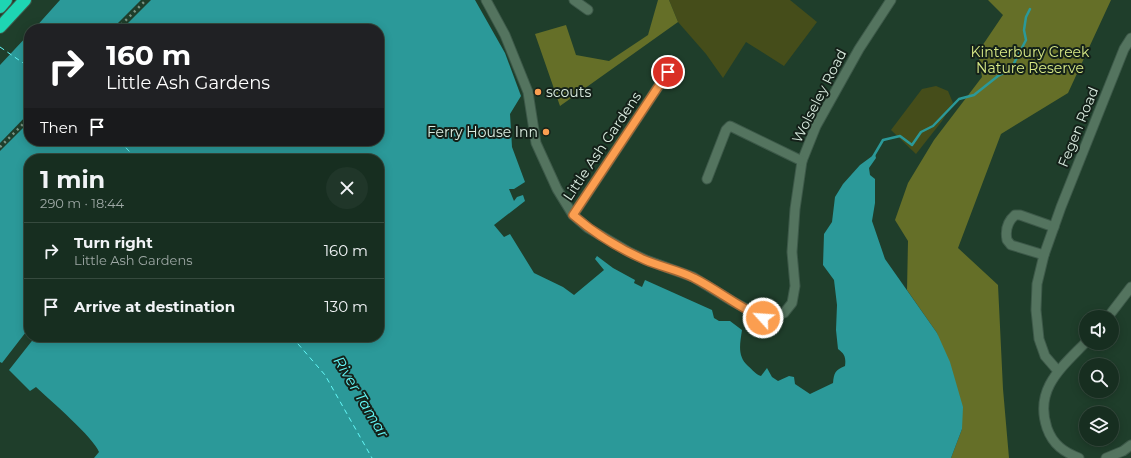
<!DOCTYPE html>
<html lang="en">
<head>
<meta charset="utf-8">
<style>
	:root { --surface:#172e20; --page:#203629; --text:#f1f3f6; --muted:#9ea8a5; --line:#364a3e }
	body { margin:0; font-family:Montserrat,sans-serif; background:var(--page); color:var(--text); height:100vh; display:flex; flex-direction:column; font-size:15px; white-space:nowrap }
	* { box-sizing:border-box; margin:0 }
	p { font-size:13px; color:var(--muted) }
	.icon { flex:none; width:22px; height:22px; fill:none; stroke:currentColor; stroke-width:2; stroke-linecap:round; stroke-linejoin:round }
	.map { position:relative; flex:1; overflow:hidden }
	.sheet { position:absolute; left:24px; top:154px; width:360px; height:188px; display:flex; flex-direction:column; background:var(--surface); border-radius:16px; box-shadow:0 2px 10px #0003,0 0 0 1px var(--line) }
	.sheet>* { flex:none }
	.banner { position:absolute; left:24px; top:24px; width:360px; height:122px; border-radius:16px; box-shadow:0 2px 10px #0003,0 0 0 1px var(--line); background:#202124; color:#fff; overflow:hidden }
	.buttons { position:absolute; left:1079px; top:310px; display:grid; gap:8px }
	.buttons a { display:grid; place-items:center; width:40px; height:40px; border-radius:50%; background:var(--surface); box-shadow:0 2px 10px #0003,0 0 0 1px var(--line); font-size:20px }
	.pin { position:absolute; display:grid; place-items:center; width:34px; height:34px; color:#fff; margin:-17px; border:2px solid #fff; border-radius:50%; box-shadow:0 1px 4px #0007 }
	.me { position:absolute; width:44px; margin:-22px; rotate:296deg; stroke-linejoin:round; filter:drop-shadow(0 0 3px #0008) }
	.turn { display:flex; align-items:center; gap:14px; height:84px; padding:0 16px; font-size:18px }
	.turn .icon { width:52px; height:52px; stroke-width:2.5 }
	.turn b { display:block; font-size:28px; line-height:34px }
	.then { display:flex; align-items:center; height:38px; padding:0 16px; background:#0003; gap:8px; font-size:15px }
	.round { display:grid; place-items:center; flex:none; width:42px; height:42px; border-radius:21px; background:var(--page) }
	.summary { display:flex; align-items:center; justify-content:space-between; height:68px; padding:0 16px }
	h1 { font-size:24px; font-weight:700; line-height:30px }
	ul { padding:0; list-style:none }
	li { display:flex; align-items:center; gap:12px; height:56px; padding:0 16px; border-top:1px solid var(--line) }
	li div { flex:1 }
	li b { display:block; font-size:15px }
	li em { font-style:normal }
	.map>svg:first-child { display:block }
	.green { fill:#454d1a }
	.forest { fill:#656f28 }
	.water { fill:#2b9999; fill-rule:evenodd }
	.pier { fill:#1f3e2b }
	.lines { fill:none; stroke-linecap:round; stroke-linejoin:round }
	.stream { stroke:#2b9999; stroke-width:2.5 }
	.ferry { stroke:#64f8f8; stroke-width:1; stroke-dasharray:5 4; stroke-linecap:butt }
	.street-casing { stroke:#3d5949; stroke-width:11 }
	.highway-casing { stroke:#3d5949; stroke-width:14 }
	.street { stroke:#54745f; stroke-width:9 }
	.highway { stroke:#1ed5b3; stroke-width:12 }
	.rail { stroke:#7b9484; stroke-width:2.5; stroke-dasharray:2 4; stroke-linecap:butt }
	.route-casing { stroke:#a36734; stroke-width:10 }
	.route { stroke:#fb9e50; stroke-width:7 }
	.poi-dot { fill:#fb9e50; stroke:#142119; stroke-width:1.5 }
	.labels { text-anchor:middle; stroke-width:4; stroke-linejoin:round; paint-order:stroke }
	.park-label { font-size:14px; fill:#d8e986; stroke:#142119 }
	.poi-label { font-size:14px; fill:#dbede1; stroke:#142119; text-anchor:start }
	.street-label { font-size:14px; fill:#dbede1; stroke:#142119 }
	.water-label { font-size:15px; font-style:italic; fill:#64f8f8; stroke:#142119 }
</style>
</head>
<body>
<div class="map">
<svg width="1131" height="458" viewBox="0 0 1131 458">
	<rect width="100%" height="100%" fill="#1f3e2b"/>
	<g class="green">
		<polygon points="669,0 790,0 817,22 784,66 746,42 723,78 706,54 678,22"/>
		<polygon points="936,86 948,91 953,103 942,121 916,154 891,130 922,89"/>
	</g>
	<g class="forest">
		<polygon points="658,0 669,0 678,22 560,106 535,34 566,25 576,55 609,61 648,35"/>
		<polygon points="988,0 1111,0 1068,93 1001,134 958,248 998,285 1003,389 1009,458 951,458 962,429 937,333 907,290 908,241 895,220 908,183 934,140 982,77 978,52 1003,15"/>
	</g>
	<path class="water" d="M0,0H475L505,53L521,96L510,114L512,147L525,182L514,189H509L514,201L517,197L523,195L525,201L494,225L504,237L510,234L534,273L563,287L574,295L604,270L595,259L597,256L613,268L635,280L634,283L642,287L645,280L712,310L714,318L719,321H730L742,330C740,344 737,356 748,366C753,370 755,374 761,376L767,368L772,377L778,381L789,376L794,377L795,384L810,394L833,383C834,373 835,370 845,366C846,358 845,354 838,349L836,330L837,305L834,280L823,265L824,234L832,222L835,197L843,184L860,165L875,154L876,158L869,168L870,175L875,179V203L872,221L885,259L937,333L950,362L963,407L962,429L951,458H94L99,452C94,438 50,400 36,387L30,391L9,370L35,337H379V159H29V328L2,363L0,362ZM29,29H379V141H29Z"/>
	<g class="pier">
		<polygon points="6,0 60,0 34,29 29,29 29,34 0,65 0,7"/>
		<polygon points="141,0 151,0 122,29 112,29"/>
		<polygon points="29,113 29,122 0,151 0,143"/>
	</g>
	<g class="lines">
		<polyline class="stream" points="873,157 883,140 900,136 912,145 921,132 933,126 959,99 974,95 998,76 1011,69 1026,40 1024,30 1026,17 1030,9"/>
		<g class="ferry">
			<polyline points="0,47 29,67"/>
			<polyline points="120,141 136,159"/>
			<polyline points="292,337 325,375 372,458"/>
		</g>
		<g class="street-casing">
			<g id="street">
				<polyline points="486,0 505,35 528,92 536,143 557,189 573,215 588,228 629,252 646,260 693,277 732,301 763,318 774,317 784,313 792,303 795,286 792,252 795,209 802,161 816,126 859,49 891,0"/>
				<polyline points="574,0 588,10"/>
				<polyline points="707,179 726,130 730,126 802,161"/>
				<polyline points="573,215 668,72"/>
				<path d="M1044,255L1011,245L1007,240C1005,230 1007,222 1015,215H1020L1054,227"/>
				<polyline points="1108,317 1131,287"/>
				<polyline points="1058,371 1045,356 1039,339 1036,310 1037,284 1044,255 1061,207 1124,49 1131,38"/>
				<path d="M1079,458C1064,452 1053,445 1047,428C1034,389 1061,368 1086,342"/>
				<polyline points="1106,458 1123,451 1131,445"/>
			</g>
		</g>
		<g class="highway-casing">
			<g id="highway">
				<polyline points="0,7 6,0"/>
				<polyline points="0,27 25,0"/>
			</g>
		</g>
		<use href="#street" class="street"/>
		<use href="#highway" class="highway"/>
		<g class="rail">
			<polyline points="117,29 146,0"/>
			<polyline points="0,147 29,118"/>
		</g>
	</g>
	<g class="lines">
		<g class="route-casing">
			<path id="route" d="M668,72L573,215C594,233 620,249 645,260C661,267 679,270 694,278C718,290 738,307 763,318"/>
		</g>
		<use href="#route" class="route"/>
	</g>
	<g class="poi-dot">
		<circle cx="538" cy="92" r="4"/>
		<circle cx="546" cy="132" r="4"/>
	</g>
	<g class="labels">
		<g class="park-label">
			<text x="1030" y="57">Kinterbury Creek<tspan x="1030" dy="16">Nature Reserve</tspan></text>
		</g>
		<g class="poi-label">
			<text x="546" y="97">scouts</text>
			<text x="538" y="137" text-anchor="end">Ferry House Inn</text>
		</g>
		<g class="street-label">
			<text transform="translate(819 96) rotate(-63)" y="5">Wolseley Road</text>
			<text transform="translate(1078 127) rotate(-68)" y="5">Fegen Road</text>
			<text transform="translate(602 146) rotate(-56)" y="5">Little Ash Gardens</text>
		</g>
		<g class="water-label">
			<text transform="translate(361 397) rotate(59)" y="5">River Tamar</text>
		</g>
	</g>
</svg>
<div class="buttons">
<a><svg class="icon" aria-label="sound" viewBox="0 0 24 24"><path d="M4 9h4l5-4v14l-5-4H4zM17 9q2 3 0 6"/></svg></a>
<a><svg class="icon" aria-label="search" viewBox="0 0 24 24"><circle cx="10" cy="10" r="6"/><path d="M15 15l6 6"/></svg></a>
<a><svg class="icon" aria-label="layers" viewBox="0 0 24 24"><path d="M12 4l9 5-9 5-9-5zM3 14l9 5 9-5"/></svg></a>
</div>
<div class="pin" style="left:668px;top:72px;background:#d93025"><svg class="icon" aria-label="arrive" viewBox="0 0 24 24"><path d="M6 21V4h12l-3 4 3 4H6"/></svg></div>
<svg class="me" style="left:763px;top:318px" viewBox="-20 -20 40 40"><circle r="17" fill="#fb9e50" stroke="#fff" stroke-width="3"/><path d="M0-11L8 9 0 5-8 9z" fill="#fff"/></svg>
<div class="banner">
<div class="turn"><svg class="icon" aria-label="right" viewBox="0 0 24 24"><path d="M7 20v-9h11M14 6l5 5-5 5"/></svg><div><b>160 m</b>Little Ash Gardens</div></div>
<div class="then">Then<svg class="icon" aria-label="arrive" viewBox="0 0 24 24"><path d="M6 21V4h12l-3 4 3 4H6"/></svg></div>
</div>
<section class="sheet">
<div class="summary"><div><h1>1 min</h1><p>290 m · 18:44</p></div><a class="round"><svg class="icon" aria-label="close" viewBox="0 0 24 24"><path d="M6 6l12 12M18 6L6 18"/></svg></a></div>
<ul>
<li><svg class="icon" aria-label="right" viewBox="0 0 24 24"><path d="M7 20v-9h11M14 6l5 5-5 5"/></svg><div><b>Turn right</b><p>Little Ash Gardens</p></div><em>160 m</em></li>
<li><svg class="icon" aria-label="arrive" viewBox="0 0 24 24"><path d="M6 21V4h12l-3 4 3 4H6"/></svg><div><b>Arrive at destination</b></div><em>130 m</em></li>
</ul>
</section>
</div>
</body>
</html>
